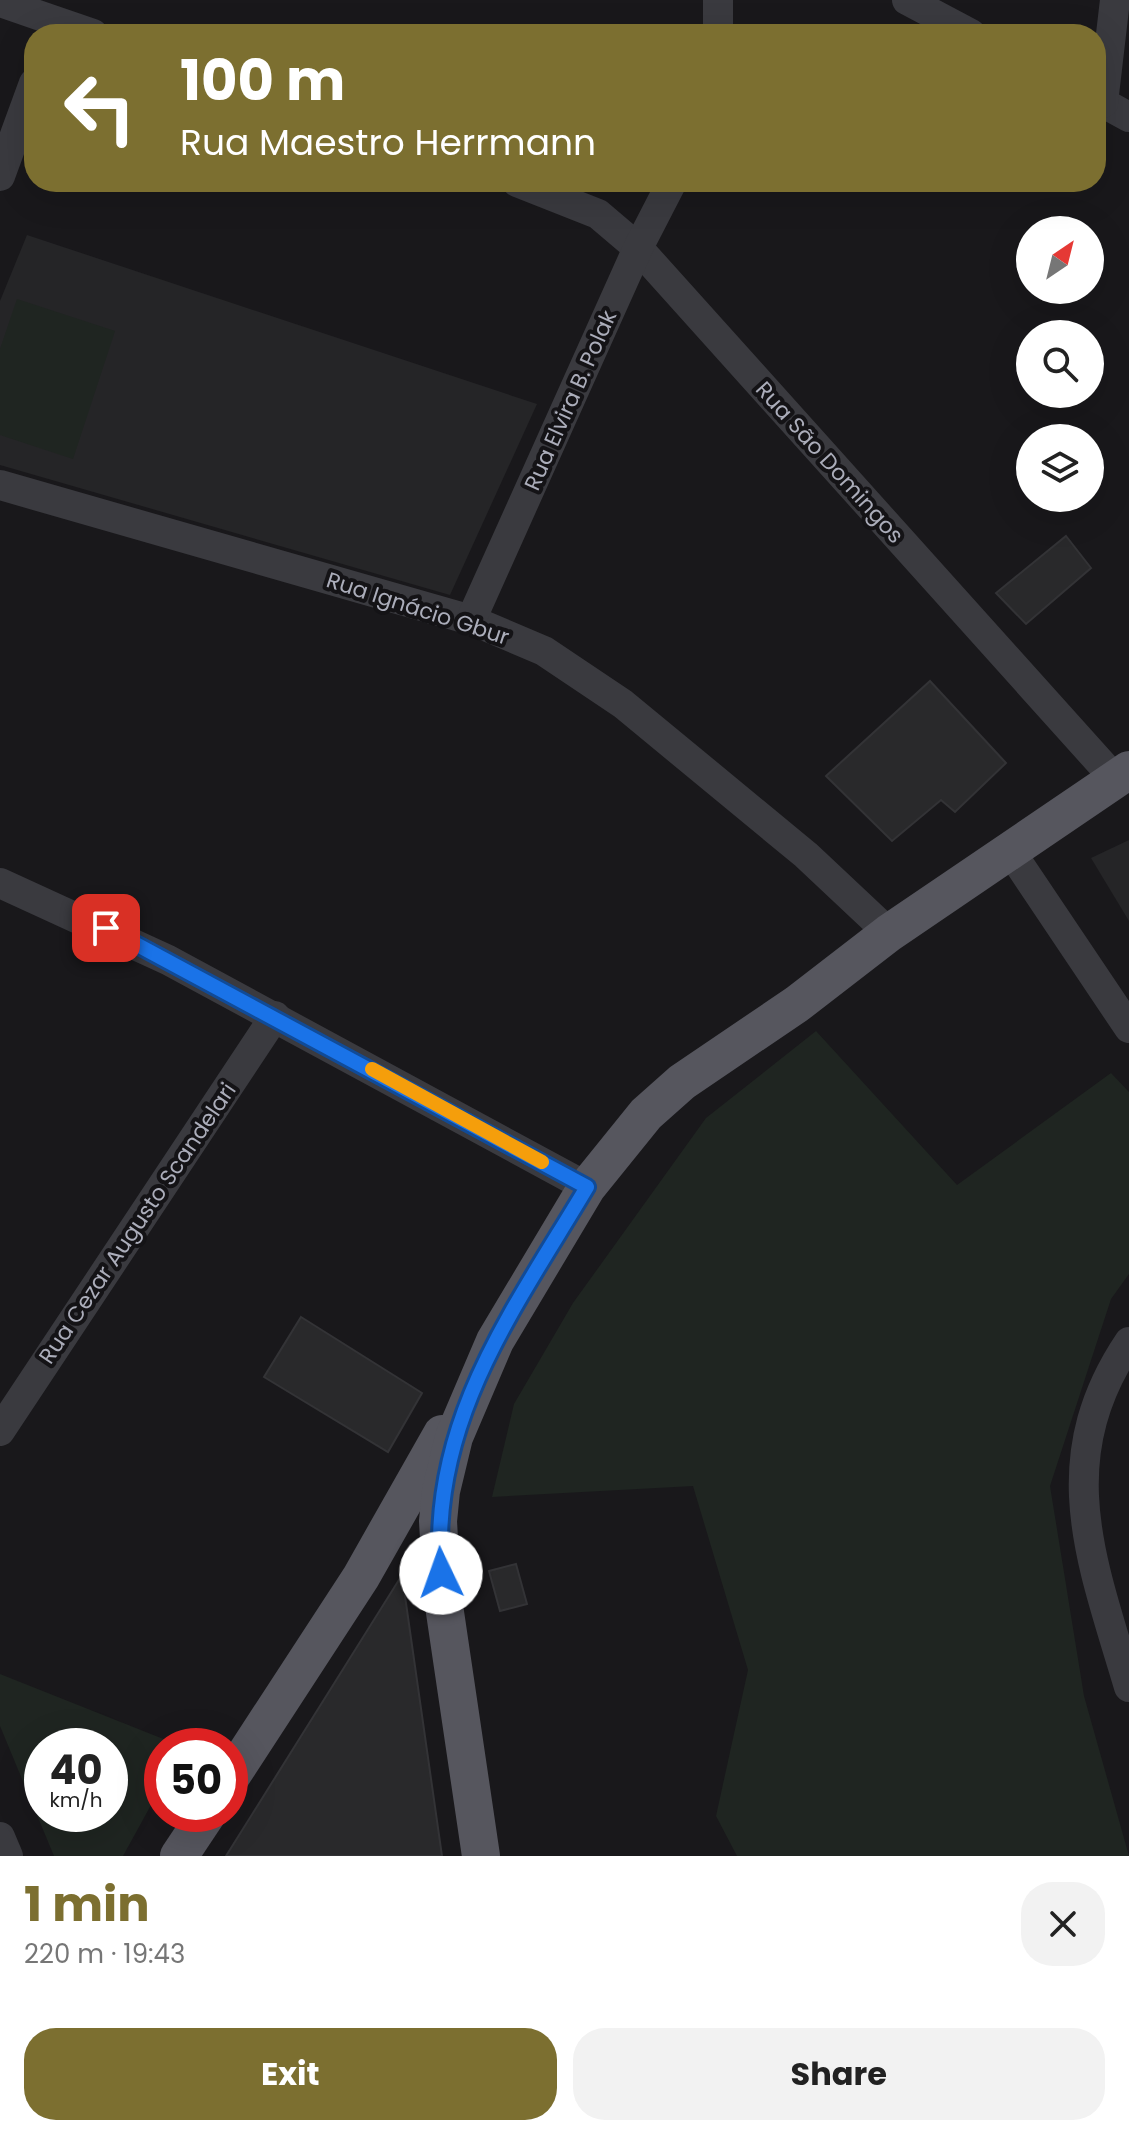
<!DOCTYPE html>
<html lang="en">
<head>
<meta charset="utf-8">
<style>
	:root { --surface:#fff; --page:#f2f2f2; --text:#222; --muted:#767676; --accent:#7c6f30 }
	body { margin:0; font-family:Poppins,sans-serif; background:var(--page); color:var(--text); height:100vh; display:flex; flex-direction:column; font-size:30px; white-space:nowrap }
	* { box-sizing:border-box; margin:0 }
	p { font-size:26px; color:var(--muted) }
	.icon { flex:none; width:44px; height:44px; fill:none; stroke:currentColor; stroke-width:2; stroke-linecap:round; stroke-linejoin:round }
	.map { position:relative; height:1856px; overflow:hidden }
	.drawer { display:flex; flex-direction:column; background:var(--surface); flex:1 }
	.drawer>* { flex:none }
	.hud { position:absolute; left:24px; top:24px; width:1082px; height:168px; border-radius:32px; box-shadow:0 8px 32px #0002; background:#7c6f30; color:#fff; overflow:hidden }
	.needle { width:52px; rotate:35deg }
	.buttons { position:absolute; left:1016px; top:216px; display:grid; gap:16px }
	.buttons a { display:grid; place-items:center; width:88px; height:88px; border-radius:50%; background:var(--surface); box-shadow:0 8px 32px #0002; font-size:40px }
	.speed { position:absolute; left:24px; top:1728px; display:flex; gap:16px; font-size:40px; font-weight:700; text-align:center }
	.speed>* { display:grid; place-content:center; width:104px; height:104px; border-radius:50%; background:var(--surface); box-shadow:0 8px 32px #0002; line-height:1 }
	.speed small { font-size:20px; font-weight:400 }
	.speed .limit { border:12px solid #d22; background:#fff; color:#111 }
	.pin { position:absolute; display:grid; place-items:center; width:68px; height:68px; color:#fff; margin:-34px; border-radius:16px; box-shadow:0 4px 12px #0006 }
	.me { position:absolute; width:88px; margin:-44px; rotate:357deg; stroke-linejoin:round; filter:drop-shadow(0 0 6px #0008) }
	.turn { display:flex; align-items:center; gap:28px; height:168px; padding:0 24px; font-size:36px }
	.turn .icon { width:104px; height:104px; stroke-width:2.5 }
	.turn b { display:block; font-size:56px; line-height:68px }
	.round { display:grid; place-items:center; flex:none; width:84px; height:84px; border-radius:32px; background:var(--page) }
	.overview { display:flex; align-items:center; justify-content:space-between; height:136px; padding:0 24px }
	h1 { font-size:48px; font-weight:700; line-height:60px; color:var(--accent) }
	.primary-button { display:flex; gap:16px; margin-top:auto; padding:16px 24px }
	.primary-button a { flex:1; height:92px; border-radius:32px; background:var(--accent); color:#fff; font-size:32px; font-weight:700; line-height:92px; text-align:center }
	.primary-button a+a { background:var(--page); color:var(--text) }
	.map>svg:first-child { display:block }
	.built { fill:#252527 }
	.green { fill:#1f2521; fill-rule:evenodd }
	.building { fill:#29292b; stroke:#333336; stroke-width:2 }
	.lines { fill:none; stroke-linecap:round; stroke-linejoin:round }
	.minor { stroke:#3a3a3f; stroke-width:30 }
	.major { stroke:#56565e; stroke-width:38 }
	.route-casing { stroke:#114b97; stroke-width:20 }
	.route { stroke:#1a73e8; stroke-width:14 }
	.slow { stroke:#f59e0b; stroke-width:14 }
	.labels { text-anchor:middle; stroke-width:8; stroke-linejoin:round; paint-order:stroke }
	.street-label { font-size:22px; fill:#abadba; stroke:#141316 }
</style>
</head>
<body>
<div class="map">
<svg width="1129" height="1856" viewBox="0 0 1129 1856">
	<rect width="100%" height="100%" fill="#19181b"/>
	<g class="built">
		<polygon points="27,235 537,404 450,595 0,465 0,301"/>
		<polygon points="1129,840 1129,921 1091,858"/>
	</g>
	<g class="green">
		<polygon points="17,299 115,331 73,459 0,435 0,349"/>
		<polygon points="816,1031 957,1185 1111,1073 1129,1092 1129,1274 1111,1299 1050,1486 1084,1696 1129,1856 737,1856 716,1816 748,1670 693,1486 492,1497 514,1404 573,1303 706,1118"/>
		<path d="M0,1674L181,1746H162V1785L123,1856H54L0,1726ZM42,1746H110V1814H42Z"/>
	</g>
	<g class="building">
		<polygon points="1066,536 1091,568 1026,624 996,593"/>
		<polygon points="930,681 1006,763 955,812 941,800 892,841 826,776"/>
		<polygon points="301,1317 422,1393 388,1452 264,1377"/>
		<polygon points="516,1564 527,1604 500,1611 489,1571"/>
		<polygon points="402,1575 442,1856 226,1856"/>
	</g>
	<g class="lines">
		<g class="minor">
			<polyline points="718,0 718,34"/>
			<polyline points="907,0 971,34"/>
			<polyline points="0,2 93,34"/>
			<polyline points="1096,99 1129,117"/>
			<polyline points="1103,103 1115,0"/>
			<polyline points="0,176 34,83"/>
			<polyline points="517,182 598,214 638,248 1116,780"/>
			<polyline points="0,485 471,620 544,651 623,704 806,855 889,933"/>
			<polyline points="471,620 638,248 672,182"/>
			<polyline points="1021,867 1129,1028"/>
			<polyline points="0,883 168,960 587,1187"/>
			<path d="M1129,1342C1049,1461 1092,1562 1129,1687"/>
			<polyline points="0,1431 275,1016"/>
			<polyline points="0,1837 8,1856"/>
		</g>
		<g class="major">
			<polyline points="230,1778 361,1577 442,1434"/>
			<polyline points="179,1856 207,1814"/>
			<polyline points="481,1856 442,1592 438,1521 441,1491 454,1437 495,1341 587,1187 646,1114 682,1082 797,1004 889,933 1129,770"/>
		</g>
	</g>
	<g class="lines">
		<g class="route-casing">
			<path id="route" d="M106,928L587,1187C513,1311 429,1422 441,1573"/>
		</g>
		<use href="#route" class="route"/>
		<polyline class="slow" points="372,1069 542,1162"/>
	</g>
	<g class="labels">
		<g class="street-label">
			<text transform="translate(570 400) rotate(-66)" y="8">Rua Elvira B. Polak</text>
			<text transform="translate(830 462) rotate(48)" y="8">Rua São Domingos</text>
			<text transform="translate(418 608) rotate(18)" y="8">Rua Ignácio Gbur</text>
			<text transform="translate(137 1223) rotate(-56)" y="8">Rua Cezar Augusto Scandelari</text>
		</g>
	</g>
</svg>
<div class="buttons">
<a><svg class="needle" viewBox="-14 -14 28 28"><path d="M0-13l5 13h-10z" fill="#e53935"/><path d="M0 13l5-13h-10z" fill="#767676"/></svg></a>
<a><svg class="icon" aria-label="search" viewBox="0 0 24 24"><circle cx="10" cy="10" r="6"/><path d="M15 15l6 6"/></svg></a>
<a><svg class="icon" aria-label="layers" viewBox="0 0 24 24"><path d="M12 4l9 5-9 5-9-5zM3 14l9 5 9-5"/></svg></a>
</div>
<div class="speed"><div>40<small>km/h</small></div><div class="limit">50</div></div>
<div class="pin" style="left:106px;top:928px;background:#d93025"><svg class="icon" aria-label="arrive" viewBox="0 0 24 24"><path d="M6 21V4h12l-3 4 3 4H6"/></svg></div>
<svg class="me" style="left:441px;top:1573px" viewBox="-20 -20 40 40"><circle r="19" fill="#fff"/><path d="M0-13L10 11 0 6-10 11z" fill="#1a73e8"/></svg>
<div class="hud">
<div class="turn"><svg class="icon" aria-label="left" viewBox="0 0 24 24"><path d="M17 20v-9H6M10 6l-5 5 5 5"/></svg><div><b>100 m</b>Rua Maestro Herrmann</div></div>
</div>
</div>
<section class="drawer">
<div class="overview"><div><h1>1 min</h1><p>220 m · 19:43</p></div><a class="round"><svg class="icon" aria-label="close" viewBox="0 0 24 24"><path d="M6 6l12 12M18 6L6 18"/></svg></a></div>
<div class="primary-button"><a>Exit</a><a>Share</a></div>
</section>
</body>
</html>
